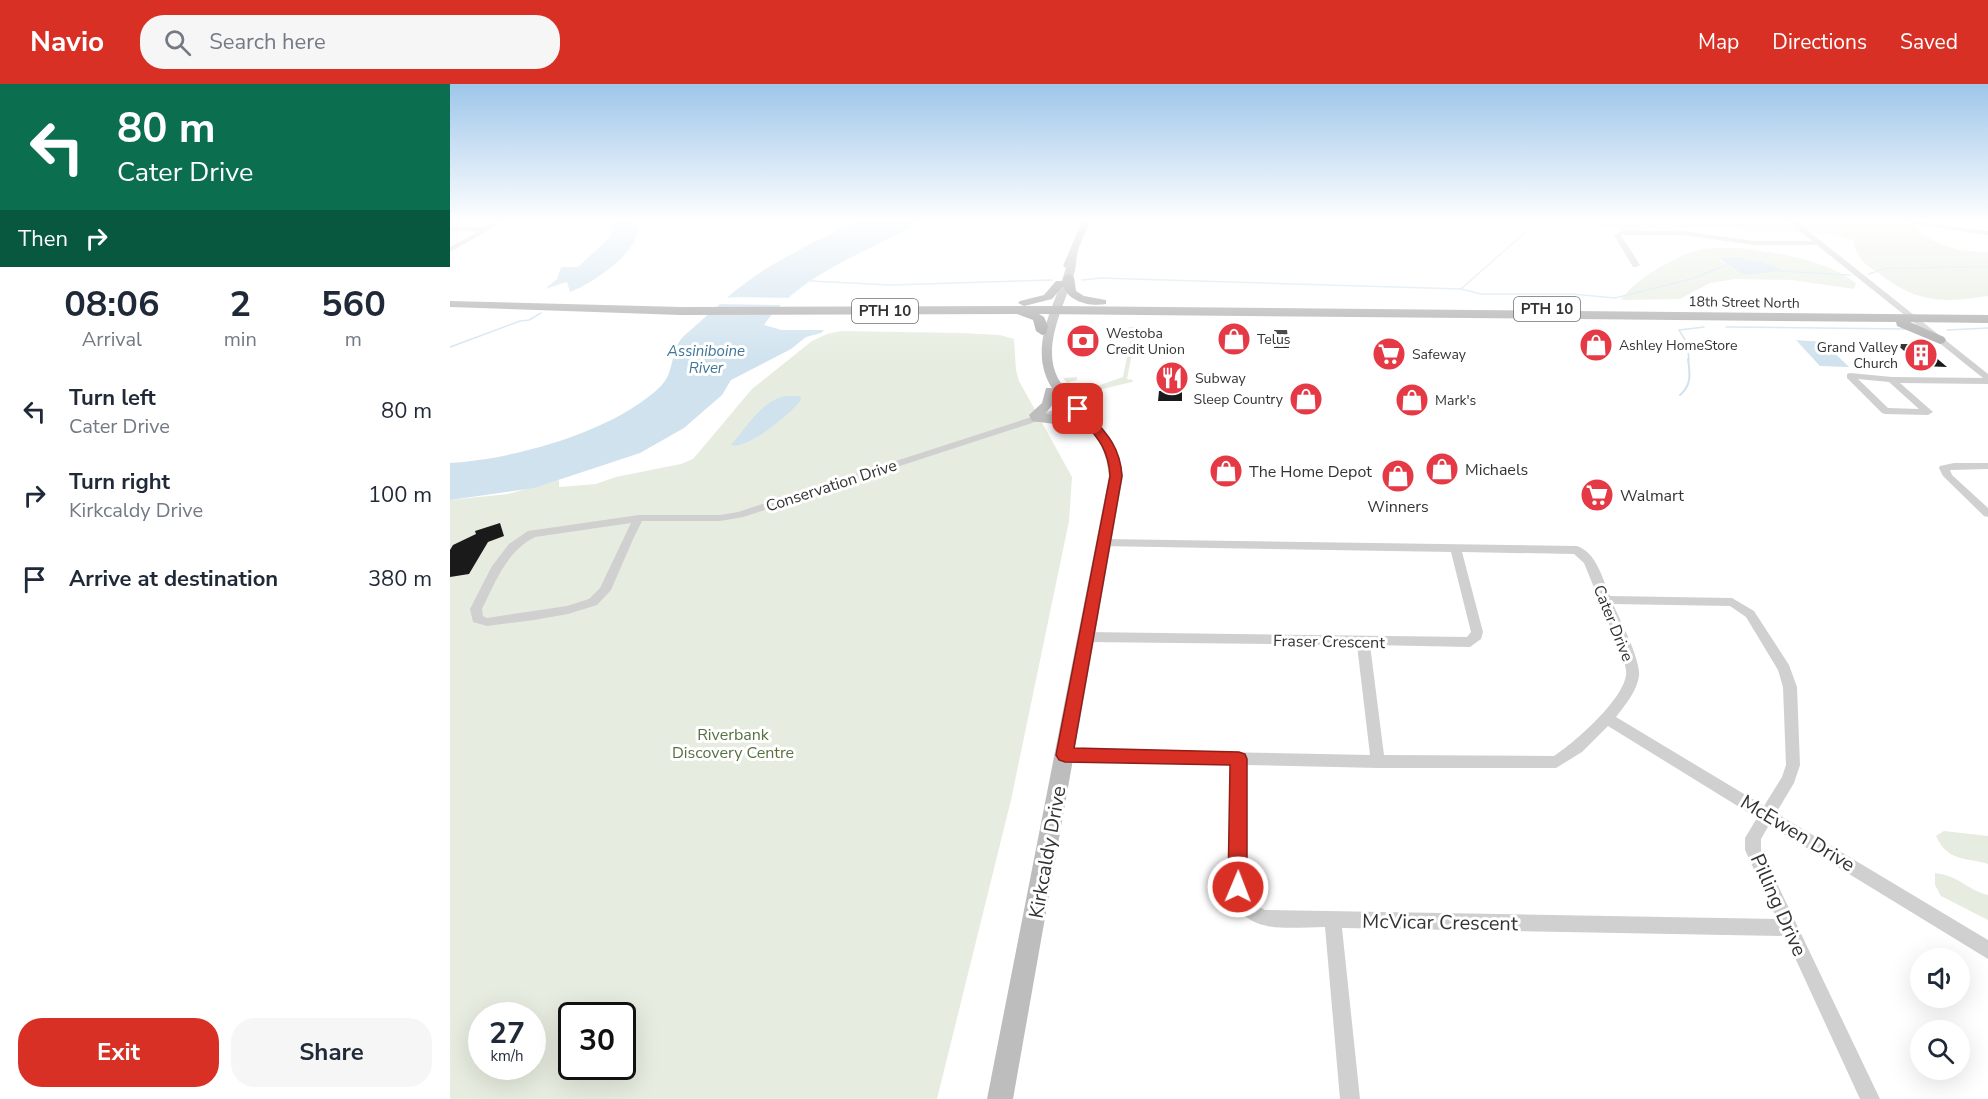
<!DOCTYPE html>
<html lang="en">
<head>
<meta charset="utf-8">
<style>
	:root { --surface:#fff; --page:#f6f6f7; --text:#1f2937; --muted:#747a83; --accent:#d93025 }
	body { margin:0; font-family:"Nunito Sans",sans-serif; background:var(--page); color:var(--text); height:100vh; display:flex; flex-direction:column; font-size:22px; white-space:nowrap }
	* { box-sizing:border-box; margin:0 }
	p { font-size:20px; color:var(--muted) }
	.icon { flex:none; width:33px; height:33px; fill:none; stroke:currentColor; stroke-width:2; stroke-linecap:round; stroke-linejoin:round }
	.map { position:relative; flex:1; overflow:hidden }
	.sheet { display:flex; flex-direction:column; background:var(--surface); width:450px }
	.sheet>* { flex:none }
	.banner { background:#0b6e4f; color:#fff; overflow:hidden }
	.buttons { position:absolute; left:1460px; top:864px; display:grid; gap:12px }
	.buttons a { display:grid; place-items:center; width:60px; height:60px; border-radius:50%; background:var(--surface); box-shadow:0 6px 24px #0002; font-size:30px }
	.speed { position:absolute; left:18px; top:918px; display:flex; gap:12px; font-size:30px; font-weight:700; text-align:center }
	.speed>* { display:grid; place-content:center; width:78px; height:78px; border-radius:50%; background:var(--surface); box-shadow:0 6px 24px #0002; line-height:1 }
	.speed small { font-size:15px; font-weight:400 }
	.speed .limit { border:3px solid #111; border-radius:9px; background:#fff; color:#111 }
	.pin { position:absolute; display:grid; place-items:center; width:51px; height:51px; color:#fff; margin:-26px; border-radius:12px; box-shadow:0 3px 9px #0006 }
	.me { position:absolute; width:66px; margin:-33px; rotate:1deg; stroke-linejoin:round; filter:drop-shadow(0 0 4px #0008) }
	.turn { display:flex; align-items:center; gap:21px; height:126px; padding:0 18px; font-size:27px }
	.turn .icon { width:78px; height:78px; stroke-width:2.5 }
	.turn b { display:block; font-size:42px; line-height:51px }
	.then { display:flex; align-items:center; height:57px; padding:0 18px; background:#0003; gap:12px; font-size:22px }
	.eta { display:flex; justify-content:space-evenly; align-items:center; height:102px; text-align:center }
	.eta b { font-size:36px; font-weight:700; line-height:42px }
	.cta { display:flex; gap:12px; margin-top:auto; padding:12px 18px }
	.cta a { flex:1; height:69px; border-radius:24px; background:var(--accent); color:#fff; font-size:24px; font-weight:700; line-height:69px; text-align:center }
	.cta a+a { background:var(--page); color:var(--text) }
	ul { padding:0; list-style:none }
	li { display:flex; align-items:center; gap:18px; height:84px; padding:0 18px }
	li div { flex:1 }
	li b { display:block; font-size:22px }
	li em { font-style:normal }
	header { display:flex; align-items:center; gap:36px; box-sizing:border-box; height:84px; padding:0 30px; background:var(--accent); color:#fff }
	header strong { font-size:28px }
	nav { display:flex; gap:33px; margin-inline-start:auto; font-size:21px }
	.search { width:420px; height:54px; background:var(--page); display:flex; align-items:center; gap:15px; box-sizing:border-box; padding:0 21px; border-radius:24px; color:var(--muted); font-size:22px }
	main { display:flex; flex:1; min-height:0 }
	.map>svg:first-child { display:block }
	.green { fill:#e6ecdf; fill-rule:evenodd }
	.water { fill:#cfe2ee }
	.pier { fill:#fff }
	.lines { fill:none; stroke-linecap:round; stroke-linejoin:round }
	.stream-far1 { stroke:#cfe2ee; stroke-width:1.5 }
	.stream { stroke:#cfe2ee; stroke-width:2 }
	.building { fill:#1a1a1a }
	.minor { fill:#d0d0d0; fill-rule:evenodd }
	.tertiary { fill:#d0d0d0; fill-rule:evenodd }
	.secondary { fill:#bdbdbd; fill-rule:evenodd }
	.primary { fill:#ababab; fill-rule:evenodd }
	.route { fill:#d93025; stroke:#8d1f18; stroke-width:1.5 }
	.labels { text-anchor:middle; stroke-width:6; stroke-linejoin:round; paint-order:stroke }
	.far-street-label { font-size:14px; fill:#333; stroke:#fff }
	.far-poi-label { font-size:14px; fill:#333; stroke:#fff; text-anchor:start }
	.shield { fill:#fff; stroke:#707070; stroke-width:1.5 }
	.shield-label { font-size:15px; font-weight:bold; fill:#333 }
	.far-water-label { font-size:15px; font-style:italic; fill:#3f7597; stroke:#fff }
	.poi-label { font-size:16px; fill:#333; stroke:#fff; text-anchor:start }
	.street-label { font-size:16px; fill:#333; stroke:#fff }
	.park-label { font-size:16px; fill:#56703f; stroke:#fff }
	.near-street-label { font-size:20px; fill:#333; stroke:#fff }
</style>
</head>
<body>
<header>
<strong>Navio</strong>
<div class="search"><svg class="icon" aria-label="search" viewBox="0 0 24 24"><circle cx="10" cy="10" r="6"/><path d="M15 15l6 6"/></svg>Search here</div>
<nav><a>Map</a><a>Directions</a><a>Saved</a></nav>
</header>
<main>
<section class="sheet">
<div class="banner">
<div class="turn"><svg class="icon" aria-label="left" viewBox="0 0 24 24"><path d="M17 20v-9H6M10 6l-5 5 5 5"/></svg><div><b>80 m</b>Cater Drive</div></div>
<div class="then">Then<svg class="icon" aria-label="right" viewBox="0 0 24 24"><path d="M7 20v-9h11M14 6l5 5-5 5"/></svg></div>
</div>
<div class="eta">
<div><b>08:06</b><p>Arrival</p></div>
<div><b>2</b><p>min</p></div>
<div><b>560</b><p>m</p></div>
</div>
<ul>
<li><svg class="icon" aria-label="left" viewBox="0 0 24 24"><path d="M17 20v-9H6M10 6l-5 5 5 5"/></svg><div><b>Turn left</b><p>Cater Drive</p></div><em>80 m</em></li>
<li><svg class="icon" aria-label="right" viewBox="0 0 24 24"><path d="M7 20v-9h11M14 6l5 5-5 5"/></svg><div><b>Turn right</b><p>Kirkcaldy Drive</p></div><em>100 m</em></li>
<li><svg class="icon" aria-label="arrive" viewBox="0 0 24 24"><path d="M6 21V4h12l-3 4 3 4H6"/></svg><div><b>Arrive at destination</b></div><em>380 m</em></li>
</ul>
<div class="cta"><a>Exit</a><a>Share</a></div>
</section>
<div class="map">
<svg width="1538" height="1015" viewBox="0 0 1538 1015">
	<rect width="100%" height="100%" fill="#fff"/>
	<g class="green">
		<path d="M1113,137H1465L1463,140C1482,162 1509,168 1538,168V212C1493,219 1468,219 1431,191C1413,178 1409,178 1403,156L1381,150L1214,142L1198,143L1185,149L1139,139Z"/>
		<path d="M1287,164C1327,169 1373,174 1406,199L1404,205L1342,196L1285,195L1260,199L1230,215L1171,216C1185,195 1225,172 1249,166C1261,163 1275,165 1287,164ZM1289,173L1323,181L1293,191L1268,175Z"/>
		<polygon points="679,243 687,243 677,295 683,296 682,298 627,311 613,294 627,293 627,296 619,298 624,305 632,303 636,306 673,293 682,248 678,246"/>
		<path d="M391,247L512,249L550,251L564,255L566,286L569,297L622,393L619,437L561,716L487,1015H0V416L58,410L109,396V403L146,400L166,393L231,380L243,375L302,305L362,257L377,250ZM32,932H82V982H32ZM122,932H172V982H122Z"/>
		<path d="M1494,747L1538,752V780C1515,773 1498,778 1486,752Z"/>
		<path d="M1485,789C1510,792 1517,806 1538,811V836L1491,812L1485,801Z"/>
	</g>
	<g class="water">
		<path d="M162,137H186C187,141 188,147 187,151C181,173 140,201 120,208L117,198L95,205L107,195L111,183H128L161,152Z"/>
		<path d="M405,137H473C420,167 350,189 314,241L332,246H374L371,249L356,253L341,265L281,296L272,311L234,344L190,369L84,404L0,416V379C64,375 164,348 211,302C226,287 219,265 235,251C255,234 274,215 294,200C328,174 368,157 405,137Z"/>
		<polygon points="1289,173 1323,181 1330,187 1293,191 1268,174"/>
		<polygon points="1346,256 1373,258 1399,283 1370,282"/>
		<path d="M336,312H350L351,316C341,329 298,366 281,361C297,343 312,316 336,312Z"/>
	</g>
	<polygon class="pier" points="273,214 288,213 343,214 336,221 266,220"/>
	<g class="lines">
		<g class="stream-far1">
			<polyline points="1330,187 1400,191"/>
			<polyline points="1419,190 1436,184 1538,183"/>
			<polyline points="632,196 651,194 1011,205 1031,210 1122,210 1165,214 1241,195 1277,181"/>
			<polyline points="361,197 440,201 602,196"/>
			<polyline points="1011,205 1088,137"/>
			<polyline points="1276,243 1456,245"/>
			<polyline points="1497,246 1538,244"/>
			<polyline points="0,263 70,237 79,236 91,229"/>
			<polyline points="1239,276 1237,259 1229,246 1254,243"/>
		</g>
		<path class="stream" d="M1230,311C1242,301 1240,289 1238,275"/>
	</g>
	<g class="building">
		<polygon points="824,246 837,246 839,264 824,264"/>
		<polygon points="1446,260 1470,260 1497,283 1472,282"/>
		<polygon points="709,307 732,307 732,317 708,317"/>
		<polygon points="50,439 54,452 38,458 19,490 0,493 0,466 3,461 26,450 25,447"/>
	</g>
	<g class="lines">
		<g class="minor">
			<polygon points="46,137 54,137 0,168 0,163 29,147 0,147 0,143 35,143"/>
			<polygon points="1444,137 1462,137 1538,147 1538,151"/>
			<polygon points="1232,147 1304,157 1368,157 1371,159 1368,161 1304,161 1232,151 1171,151 1190,181 1186,183 1183,183 1164,151 1170,147"/>
			<path d="M1400,289L1442,293L1538,294V300L1450,299L1483,328L1478,331L1435,330L1432,329L1397,294V290ZM1408,295L1439,298L1469,325L1438,324Z"/>
			<path d="M625,319L628,320V324L293,433L270,437H192L184,453L161,506L147,521L118,530L84,536L37,542L23,538L20,525L42,482L59,460L78,447L189,431H270L288,428ZM181,439L150,504L139,515L117,522L37,534L33,532L32,525C46,497 56,468 85,453Z"/>
			<polygon points="1504,379 1538,379 1538,385 1500,386 1502,391 1538,424 1538,433 1534,432 1493,392 1489,384 1490,382"/>
			<path d="M653,455L1127,462C1147,469 1152,494 1160,512L1282,514L1304,527L1339,581L1347,603L1350,681L1344,699L1326,729L1538,856V875L1319,741L1311,755V766L1430,1015H1410L1335,852L892,844L910,1015H890L875,843C836,843 789,853 780,803L782,680L615,677L610,675L608,671L610,667L615,665L920,671L907,561L636,558L632,556L630,553L632,550L636,548L1017,553L1021,548L1001,468L649,462L647,459ZM1012,468L1124,470L1134,479L1174,577C1175,582 1177,587 1176,591C1173,616 1124,659 1104,672L934,671L920,561L1020,563L1031,555L1033,548ZM1163,520L1280,522L1296,533L1328,586L1333,603L1336,681L1332,693L1314,722L1166,633C1175,621 1187,607 1189,592C1191,576 1170,536 1163,520ZM1158,642L1307,734L1295,754V766L1327,835L815,826C804,821 799,815 796,803V681L928,684H1106L1132,668Z"/>
		</g>
		<polygon class="tertiary" points="1337,137 1346,137 1538,290 1538,298"/>
		<path class="secondary" d="M632,137H640C636,148 629,160 627,171C626,178 626,186 623,193C613,225 589,267 611,299C616,306 624,312 630,318C652,340 669,361 673,392L563,1015H537L659,392C657,371 650,355 635,338V343C631,344 589,338 582,337L579,331L592,319L596,304H602C578,266 602,227 614,190L616,184L613,182ZM606,308L631,334L634,337L612,331L595,330L605,318Z"/>
		<g class="primary">
			<path d="M619,190L624,193L626,207L634,212L656,216V220C640,223 619,218 613,202L602,215L574,222L568,219L570,217L594,211L606,197H613L615,191Z"/>
			<polygon points="0,217 231,223 608,222 1538,231 1538,239 1460,238 1494,253 1496,256 1494,259 1490,260 1447,242 1446,238 589,230 594,233 598,242 596,250 592,251 586,247 583,236 567,230 231,231 0,223"/>
		</g>
	</g>
	<linearGradient id="sky" x2="0" y2="1"><stop stop-color="#9ec6ea"/><stop offset="0.49" stop-color="#fff"/><stop offset="1" stop-color="#fff" stop-opacity="0"/></linearGradient>
	<rect width="1538" height="279" fill="url(#sky)"/>
	<path class="route" d="M628,322L632,323C653,346 670,359 672,392L624,664L789,668L795,670L797,675V803L794,809L788,812L781,809L778,803L780,681L615,678L609,676L606,671L660,392C658,359 642,349 623,325Z"/>
	<defs>
		<g id="shop-disc" transform="scale(1.725)"><circle r="9.5" fill="#e63946" stroke="#fff"/><path d="M-5-2.5h2.3a2.7 3.5 0 0 1 5.4 0H5L5.5 6h-11ZM-1.5-2.5h3a1.5 2.3 0 0 0-3 0Z" fill="#fff"/></g>
		<g id="bank-disc" transform="scale(1.725)"><circle r="9.5" fill="#e63946" stroke="#fff"/><path d="M-6-4H6V4H-6ZM0-2.3a2.3 2.3 0 1 0 0 4.6a2.3 2.3 0 1 0 0-4.6Z" fill="#fff"/></g>
		<g id="supermarket-disc" transform="scale(1.725)"><circle r="9.5" fill="#e63946" stroke="#fff"/><path d="M-6-5.5h2.5l.6 2H6L4.5 2H-2.5L-4.4-4H-6ZM-1.5 3.2a1.3 1.3 0 1 0 .1 0ZM3 3.2a1.3 1.3 0 1 0 .1 0Z" fill="#fff"/></g>
		<g id="building-disc" transform="scale(1.725)"><circle r="9.5" fill="#e63946" stroke="#fff"/><path d="M-4-6H4V6H1V3H-1V6H-4ZM-2.5-4.3h1.7v1.8h-1.7ZM.8-4.3h1.7v1.8H.8ZM-2.5-1h1.7V.8h-1.7ZM.8-1h1.7V.8H.8Z" fill="#fff"/></g>
		<g id="restaurant-disc" transform="scale(1.725)"><circle r="9.5" fill="#e63946" stroke="#fff"/><path d="M-5-6h1v4h1v-4h1v4h1v-4h1v5L-1.5 .5V6h-2V.5L-5-1ZM5-6V6H3V1.5H1.5Q1.5-4 5-6Z" fill="#fff"/></g>
	</defs>
	<g fill-rule="evenodd">
		<use href="#shop-disc" x="784" y="255"/>
		<use href="#bank-disc" x="633" y="257"/>
		<use href="#shop-disc" x="1146" y="261"/>
		<use href="#supermarket-disc" x="939" y="270"/>
		<use href="#building-disc" x="1471" y="271"/>
		<use href="#restaurant-disc" x="722" y="294"/>
		<use href="#shop-disc" x="856" y="315"/>
		<use href="#shop-disc" x="962" y="316"/>
		<use href="#shop-disc" x="992" y="385"/>
		<use href="#shop-disc" x="776" y="387"/>
		<use href="#shop-disc" x="948" y="392"/>
		<use href="#supermarket-disc" x="1147" y="411"/>
	</g>
	<g class="labels">
		<g class="far-street-label">
			<text transform="translate(1294 218) rotate(1)" y="5">18th Street North</text>
		</g>
		<g class="far-poi-label">
			<text x="656" y="254">Westoba<tspan x="656" dy="16">Credit Union</tspan></text>
			<text x="807" y="260">Telus</text>
			<text x="1169" y="266">Ashley HomeStore</text>
			<text x="1448" y="268" text-anchor="end">Grand Valley<tspan x="1448" dy="16">Church</tspan></text>
			<text x="962" y="275">Safeway</text>
			<text x="745" y="299">Subway</text>
			<text x="833" y="320" text-anchor="end">Sleep Country</text>
			<text x="985" y="321">Mark's</text>
		</g>
		<g class="shield">
			<rect x="1064" y="213" width="66" height="24" rx="4.5"/>
			<rect x="402" y="215" width="66" height="24" rx="4.5"/>
		</g>
		<g class="shield-label">
			<text x="1097" y="230">PTH 10</text>
			<text x="435" y="232">PTH 10</text>
		</g>
		<g class="far-water-label">
			<text x="256" y="272">Assiniboine<tspan x="256" dy="17">River</tspan></text>
		</g>
		<g class="poi-label">
			<text x="1015" y="391">Michaels</text>
			<text x="799" y="393">The Home Depot</text>
			<text x="1170" y="417">Walmart</text>
			<text x="948" y="428" text-anchor="middle">Winners</text>
		</g>
		<g class="street-label">
			<text transform="translate(381 401) rotate(-18)" y="6">Conservation Drive</text>
			<text transform="translate(1164 539) rotate(68)" y="6">Cater Drive</text>
			<text transform="translate(879 557) rotate(1)" y="6">Fraser Crescent</text>
		</g>
		<g class="park-label">
			<text x="283" y="656">Riverbank<tspan x="283" dy="18">Discovery Centre</tspan></text>
		</g>
		<g class="near-street-label">
			<text transform="translate(1348 749) rotate(31)" y="7">McEwen Drive</text>
			<text transform="translate(597 768) rotate(-80)" y="7">Kirkcaldy Drive</text>
			<text transform="translate(1329 821) rotate(66)" y="7">Pilling Drive</text>
			<text transform="translate(990 838) rotate(1)" y="7">McVicar Crescent</text>
		</g>
	</g>
</svg>
<div class="buttons">
<a><svg class="icon" aria-label="sound" viewBox="0 0 24 24"><path d="M4 9h4l5-4v14l-5-4H4zM17 9q2 3 0 6"/></svg></a>
<a><svg class="icon" aria-label="search" viewBox="0 0 24 24"><circle cx="10" cy="10" r="6"/><path d="M15 15l6 6"/></svg></a>
</div>
<div class="speed"><div>27<small>km/h</small></div><div class="limit">30</div></div>
<div class="pin" style="left:628px;top:325px;background:#d93025"><svg class="icon" aria-label="arrive" viewBox="0 0 24 24"><path d="M6 21V4h12l-3 4 3 4H6"/></svg></div>
<svg class="me" style="left:788px;top:803px" viewBox="-20 -20 40 40"><circle r="17" fill="#d93025" stroke="#fff" stroke-width="3"/><path d="M0-11L8 9 0 5-8 9z" fill="#fff"/></svg>
</div>
</main>
</body>
</html>
